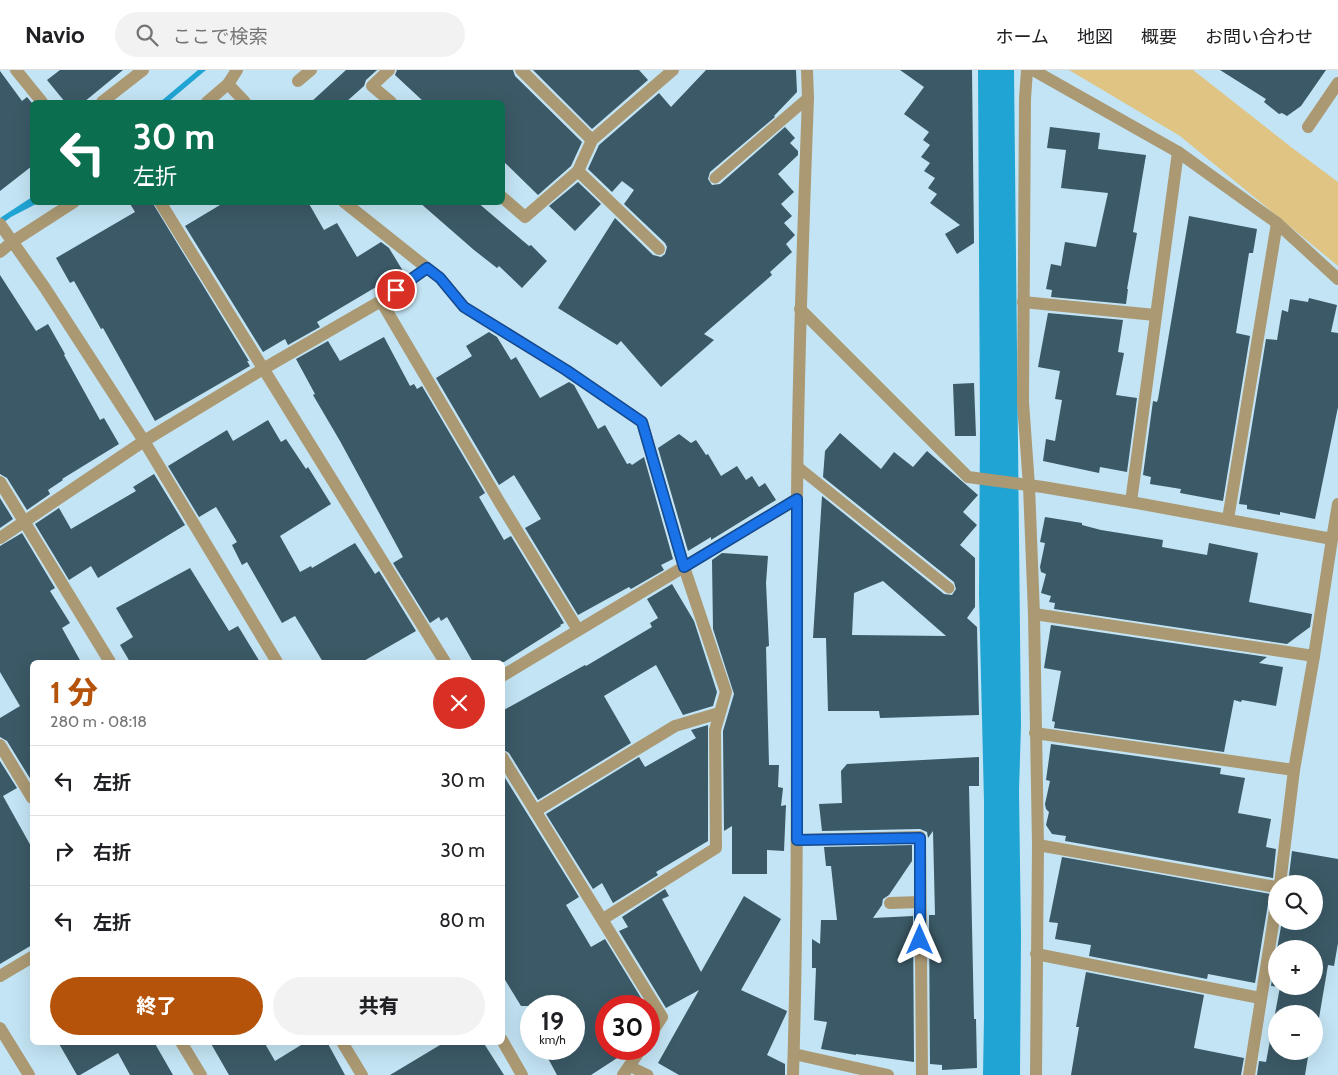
<!DOCTYPE html>
<html lang="ja">
<head>
<meta charset="utf-8">
<style>
	:root { --surface:#fff; --page:#f2f2f2; --text:#202124; --muted:#757577; --line:#e0e0e0; --accent:#b45309 }
	body { margin:0; font-family:Cabin,"Noto Sans JP",sans-serif; background:var(--page); color:var(--text); height:100vh; display:flex; flex-direction:column; font-size:19px; white-space:nowrap }
	* { box-sizing:border-box; margin:0 }
	p { font-size:16px; color:var(--muted) }
	.icon { flex:none; width:28px; height:28px; fill:none; stroke:currentColor; stroke-width:2; stroke-linecap:round; stroke-linejoin:round }
	.map { position:relative; flex:1; overflow:hidden }
	.sheet { position:absolute; left:30px; top:590px; width:475px; height:385px; display:flex; flex-direction:column; background:var(--surface); border-radius:8px; box-shadow:0 5px 20px #0002 }
	.sheet>* { flex:none }
	.top-card { position:absolute; left:30px; top:30px; width:475px; height:105px; border-radius:8px; box-shadow:0 5px 20px #0002; background:#0b6e4f; color:#fff; overflow:hidden }
	.fabs { position:absolute; left:1268px; top:805px; display:grid; gap:10px }
	.fabs a { display:grid; place-items:center; width:55px; height:55px; border-radius:50%; background:var(--surface); box-shadow:0 5px 20px #0002; font-size:25px }
	.speed { position:absolute; left:520px; top:925px; display:flex; gap:10px; font-size:25px; font-weight:700; text-align:center }
	.speed>* { display:grid; place-content:center; width:65px; height:65px; border-radius:50%; background:var(--surface); box-shadow:0 5px 20px #0002; line-height:1 }
	.speed small { font-size:12px; font-weight:400 }
	.speed .limit { border:8px solid #d22; background:#fff; color:#111 }
	.pin { position:absolute; display:grid; place-items:center; width:42px; height:42px; color:#fff; margin:-21px; border:2px solid #fff; border-radius:50%; box-shadow:0 1px 5px #0007 }
	.me { position:absolute; width:55px; margin:-28px; rotate:0deg; stroke-linejoin:round; filter:drop-shadow(0 0 4px #0008) }
	.turn { display:flex; align-items:center; gap:18px; height:105px; padding:0 20px; font-size:22px }
	.turn .icon { width:65px; height:65px; stroke-width:2.5 }
	.turn b { display:block; font-size:35px; line-height:42px }
	.round { display:grid; place-items:center; flex:none; width:52px; height:52px; border-radius:26px; background:var(--page) }
	.summary { display:flex; align-items:center; justify-content:space-between; height:85px; padding:0 20px }
	h1 { font-size:30px; font-weight:800; line-height:38px; color:var(--accent) }
	.primary-button { display:flex; gap:10px; margin-top:auto; padding:10px 20px }
	.primary-button a { flex:1; height:58px; border-radius:30px; background:var(--accent); color:#fff; font-size:20px; font-weight:800; line-height:58px; text-align:center }
	.primary-button a+a { background:var(--page); color:var(--text) }
	ul { padding:0; list-style:none }
	li { display:flex; align-items:center; gap:15px; height:70px; padding:0 20px; border-top:1px solid var(--line) }
	li div { flex:1 }
	li b { display:block; font-size:19px }
	li em { font-style:normal }
	header { display:flex; align-items:center; gap:30px; box-sizing:border-box; height:70px; padding:0 25px; background:var(--surface); border-bottom:1px solid var(--line) }
	header strong { font-size:24px }
	nav { display:flex; gap:28px; margin-inline-start:auto; font-size:18px }
	.search { width:350px; height:45px; background:var(--page); display:flex; align-items:center; gap:12px; box-sizing:border-box; padding:0 18px; border-radius:28px; color:var(--muted); font-size:19px }
	.map>svg:first-child { display:block }
	.green { fill:#e0c484 }
	.water { fill:#20a4d3 }
	.building { fill:#3b5966; fill-rule:evenodd }
	.lines { fill:none; stroke-linecap:round; stroke-linejoin:round }
	.lane { stroke:#ab9973; stroke-width:11 }
	.street { stroke:#ab9973; stroke-width:12 }
	.route-casing { stroke:#114b97; stroke-width:12 }
	.route { stroke:#1a73e8; stroke-width:9 }
</style>
</head>
<body>
<header>
<strong>Navio</strong>
<div class="search"><svg class="icon" aria-label="search" viewBox="0 0 24 24"><circle cx="10" cy="10" r="6"/><path d="M15 15l6 6"/></svg>ここで検索</div>
<nav><a>ホーム</a><a>地図</a><a>概要</a><a>お問い合わせ</a></nav>
</header>
<div class="map">
<svg width="1338" height="1005" viewBox="0 0 1338 1005">
	<rect width="100%" height="100%" fill="#c3e4f4"/>
	<polygon class="green" points="1069,0 1193,0 1291,77 1338,112 1338,196 1180,66"/>
	<g class="water">
		<polygon points="198,0 206,0 168,32 160,32"/>
		<polygon points="978,0 1014,0 1021,655 1019,721 1021,867 1020,1005 983,1005 984,948 984,731 979,525 980,356"/>
		<polygon points="32,127 32,132 38,133 11,147 0,155 0,148"/>
	</g>
	<g class="building">
		<polygon points="60,0 123,0 84,32 65,32 47,10"/>
		<polygon points="346,0 377,0 366,10 364,16 346,32 311,32"/>
		<polygon points="397,0 513,0 515,6 582,72 571,96 538,125 502,90 502,32 424,32 395,5"/>
		<polygon points="533,0 639,0 648,10 592,59"/>
		<polygon points="706,0 796,0 797,22 774,46 775,47 710,102 708,109 712,115 720,114 785,57 795,68 790,73 798,81 798,85 778,104 794,122 781,134 792,146 784,153 795,165 786,174 792,182 770,202 772,205 704,264 714,270 661,317 621,271 617,275 558,238 615,148 653,185 661,187 665,184 667,177 665,173 624,134 634,120 622,111 612,122 588,99 599,75 659,23 671,37"/>
		<polygon points="900,0 972,0 974,173 957,184 945,164 960,155 930,133 937,124 928,118 935,108 924,101 930,93 921,87 930,75 923,70 929,62 904,44 924,17"/>
		<polygon points="1220,0 1326,0 1301,36 1287,46 1282,43 1279,44 1264,32 1266,29"/>
		<polygon points="0,1 22,31 27,27 32,33 32,96 0,121"/>
		<polygon points="1050,57 1100,63 1098,79 1146,85 1133,162 1137,163 1127,219 1128,219 1126,234 1051,227 1052,220 1046,219 1051,194 1061,196 1065,172 1096,177 1108,123 1061,118 1066,80 1047,78"/>
		<polygon points="578,112 601,134 575,161 549,136"/>
		<polygon points="129,132 152,132 249,291 247,291 250,296 155,351 103,258 101,259 74,211 70,213 56,188 135,142"/>
		<polygon points="225,132 308,132 324,160 337,153 357,187 381,172 389,178 403,201 317,252 320,257 288,275 285,269 263,282 185,156"/>
		<polygon points="419,132 477,132 529,176 531,175 547,191 522,218 499,196 497,198 474,180"/>
		<polygon points="1189,146 1257,159 1253,183 1249,183 1236,263 1250,266 1223,431 1180,423 1181,419 1150,414 1151,407 1143,405 1153,331 1157,332 1158,329"/>
		<polygon points="0,205 36,261 48,254 65,284 64,285 100,350 104,348 119,374 62,409 63,410 48,420 50,424 27,440 7,408 0,404"/>
		<polygon points="1309,228 1337,235 1331,262 1338,263 1338,337 1315,449 1280,442 1280,445 1247,439 1247,435 1239,434 1266,269 1277,270 1282,240 1288,242 1290,229 1308,232"/>
		<polygon points="1048,243 1123,250 1118,282 1124,283 1116,325 1137,328 1127,402 1100,397 1099,403 1043,391 1046,369 1055,371 1062,330 1055,329 1060,301 1038,297"/>
		<polygon points="489,262 497,267 511,290 516,287 540,328 569,312 574,315 598,359 605,355 627,394 630,393 632,395 644,387 673,489 661,495 664,500 631,519 629,517 578,545 525,458 541,449 514,405 499,415 436,308 472,286 466,276"/>
		<polygon points="384,267 410,316 414,314 417,319 422,316 485,423 479,427 504,470 511,466 564,553 560,555 561,556 504,592 473,592 447,547 441,551 439,547 430,553 393,493 403,487 340,371 313,325 315,324 296,289 328,271 340,291"/>
		<polygon points="974,313 976,366 955,366 953,314"/>
		<polygon points="268,350 281,372 286,369 306,399 308,397 331,434 280,466 300,502 311,496 312,498 355,473 375,504 379,501 416,561 362,592 323,592 295,546 282,553 247,492 242,495 232,475 237,472 216,437 199,447 168,396 227,360 233,371"/>
		<path d="M840,363L881,399L894,382L913,397L927,381L978,425L963,442L977,455L960,475L975,488V537L967,548L977,557L979,645L880,648L879,641H828L826,568H813L822,426L944,524L952,525L956,519L954,512L823,407L825,381ZM883,511L946,566L852,565L854,523Z"/>
		<polygon points="679,364 691,373 696,370 706,385 708,384 721,406 737,396 746,410 752,406 759,417 765,413 776,430 711,470 711,467 688,481 658,378"/>
		<polygon points="154,404 185,455 98,508 91,496 69,510 35,454 59,438 71,459 136,421 133,417"/>
		<polygon points="0,428 13,449 0,458"/>
		<polygon points="1045,447 1082,453 1082,455 1101,460 1163,470 1162,477 1207,485 1209,473 1258,483 1249,532 1312,544 1310,557 1287,574 1054,539 1055,533 1049,532 1051,526 1041,523 1046,504 1041,502 1040,497 1045,473 1040,472"/>
		<polygon points="22,463 55,518 50,521 70,553 62,558 81,592 32,592 32,710 31,710 7,671 0,667 0,648 20,636 0,602 0,476"/>
		<polygon points="722,483 768,486 766,513 769,576 766,577 769,695 779,695 778,717 783,718 781,736 786,735 784,781 767,780 767,804 732,804 732,756 724,761 723,661 734,624 713,559 712,490"/>
		<polygon points="190,498 229,561 238,556 260,592 130,592 120,575 133,567 116,538"/>
		<polygon points="672,514 694,551 717,622 713,636 683,645 656,595 604,626 631,673 538,730 509,683 502,679 502,641 585,595 586,596 652,557 650,553 658,548 647,529"/>
		<polygon points="1051,555 1267,587 1259,593 1283,597 1276,636 1242,630 1241,632 1234,630 1224,682 1054,658 1055,652 1052,651 1061,601 1044,598"/>
		<polygon points="708,655 708,771 656,802 658,805 613,833 602,813 593,819 546,744 639,687 645,697 696,668 691,660"/>
		<polygon points="1051,674 1221,698 1220,704 1245,708 1238,743 1271,749 1266,777 1276,779 1273,808 1065,771 1066,766 1052,764 1046,755 1049,742 1046,739 1045,734 1050,711 1046,710"/>
		<polygon points="979,687 979,716 969,716 974,949 976,949 977,998 942,1000 942,995 930,994 929,845 935,845 933,761 928,768 927,762 920,759 822,761 819,734 842,733 841,701 847,694"/>
		<polygon points="0,691 17,718 3,726 32,778 32,875 0,894"/>
		<polygon points="502,703 579,827 566,835 591,877 605,869 646,936 606,936 606,979 631,979 591,1005 557,1005 543,979 574,979 574,936 521,936 502,905"/>
		<polygon points="912,775 912,791 889,825 883,829 882,835 873,848 913,846 914,992 856,984 856,985 821,979 827,952 814,950 816,898 812,898 812,869 820,874 821,850 837,850 831,796 826,796 824,777"/>
		<polygon points="1292,781 1338,789 1338,873 1334,896 1328,895 1319,948 1315,948 1314,957 1314,944 1276,944 1276,981 1309,981 1305,1005 1257,1005 1259,991 1266,992 1280,917 1271,916 1276,885 1276,916 1314,916 1314,879 1277,879 1282,851 1314,851 1314,814 1288,814"/>
		<polygon points="1062,787 1276,825 1276,827 1270,830 1268,834 1255,913 1208,904 1207,909 1089,886 1091,875 1055,869 1058,853 1049,852"/>
		<polygon points="665,819 669,826 662,829 701,902 744,826 781,849 741,920 787,941 786,944 767,985 785,994 785,1005 679,1005 658,993 699,920 666,938 619,861 628,857 622,847"/>
		<polygon points="1086,902 1204,925 1194,978 1244,988 1241,1005 1071,1005 1079,957 1076,957"/>
		<polygon points="58,972 154,972 173,1005 130,1005 118,983 80,1005 77,1005"/>
		<polygon points="210,972 264,972 275,991 306,972 327,972 345,1005 229,1005"/>
		<polygon points="445,972 483,972 504,1005 390,1005"/>
	</g>
	<g class="lines">
		<g class="lane">
			<polyline points="715,108 808,28"/>
			<polyline points="798,397 949,518"/>
			<polyline points="629,996 648,1005"/>
		</g>
		<g class="street">
			<polyline points="16,0 42,32"/>
			<polyline points="389,0 372,16 391,32"/>
			<polyline points="521,0 592,70"/>
			<polyline points="1027,0 1025,29 1023,332 1029,416 1034,544 1038,775 1036,1005"/>
			<polyline points="1033,0 1178,82 1277,153 1338,209"/>
			<polyline points="298,11 311,0"/>
			<polyline points="228,14 245,32"/>
			<polyline points="102,32 143,0"/>
			<polyline points="207,32 228,14 237,0"/>
			<polyline points="1308,57 1338,13"/>
			<polyline points="578,101 659,179"/>
			<polyline points="502,127 525,147 578,101 592,70 673,0"/>
			<polyline points="160,132 445,592"/>
			<polyline points="344,132 427,198"/>
			<polyline points="0,154 45,218 144,371 277,592"/>
			<polyline points="0,182 12,172 74,132"/>
			<polyline points="381,231 500,433 578,560"/>
			<polyline points="1023,232 1155,245"/>
			<polyline points="800,239 968,407 1043,417 1131,432 1332,469 1314,586 1294,700 1280,814"/>
			<polyline points="0,412 110,592"/>
			<polyline points="1131,432 1178,82"/>
			<polyline points="1228,449 1277,153"/>
			<polyline points="0,468 144,371 263,299 381,231 427,198 440,208 464,237 566,300 642,352 684,497 726,622 715,660 716,778 603,849"/>
			<polyline points="1332,469 1338,434"/>
			<polyline points="1034,544 1314,586"/>
			<polyline points="502,606 797,429"/>
			<polyline points="1035,663 1294,700"/>
			<polyline points="0,675 32,728"/>
			<polyline points="502,687 662,947 649,967"/>
			<polyline points="535,741 675,656 719,643"/>
			<polyline points="797,770 920,767 922,1005"/>
			<polyline points="1038,775 1276,817"/>
			<polyline points="890,833 920,832"/>
			<polyline points="1036,884 1260,928"/>
			<polyline points="0,906 32,887"/>
			<polyline points="0,958 29,1005"/>
			<polyline points="502,970 522,1005"/>
			<polyline points="181,972 201,1005"/>
			<polyline points="342,972 362,1005"/>
			<polyline points="794,984 888,1005"/>
			<polyline points="623,1005 641,979"/>
			<path d="M793,1005C799,814 796,622 797,430C798,296 803,162 808,28L807,0"/>
			<polyline points="1249,1005 1276,835"/>
		</g>
	</g>
	<g class="lines">
		<g class="route-casing">
			<polyline id="route" points="396,220 427,198 440,208 464,237 566,300 642,352 684,497 797,429 797,770 920,768 920,870"/>
		</g>
		<use href="#route" class="route"/>
	</g>
</svg>
<div class="fabs">
<a><svg class="icon" aria-label="search" viewBox="0 0 24 24"><circle cx="10" cy="10" r="6"/><path d="M15 15l6 6"/></svg></a>
<a>+</a>
<a>−</a>
</div>
<div class="speed"><div>19<small>km/h</small></div><div class="limit">30</div></div>
<div class="pin" style="left:396px;top:220px;background:#d93025"><svg class="icon" aria-label="arrive" viewBox="0 0 24 24"><path d="M6 21V4h12l-3 4 3 4H6"/></svg></div>
<svg class="me" style="left:920px;top:870px" viewBox="-20 -20 40 40"><path d="M0-17L14 15 0 8-14 15z" fill="#1a73e8" stroke="#fff" stroke-width="4"/></svg>
<div class="top-card">
<div class="turn"><svg class="icon" aria-label="left" viewBox="0 0 24 24"><path d="M17 20v-9H6M10 6l-5 5 5 5"/></svg><div><b>30 m</b>左折</div></div>
</div>
<section class="sheet">
<div class="summary"><div><h1>1 分</h1><p>280 m · 08:18</p></div><a class="round" style="background:#d93025;color:#fff"><svg class="icon" aria-label="close" viewBox="0 0 24 24"><path d="M6 6l12 12M18 6L6 18"/></svg></a></div>
<ul>
<li><svg class="icon" aria-label="left" viewBox="0 0 24 24"><path d="M17 20v-9H6M10 6l-5 5 5 5"/></svg><div><b>左折</b></div><em>30 m</em></li>
<li><svg class="icon" aria-label="right" viewBox="0 0 24 24"><path d="M7 20v-9h11M14 6l5 5-5 5"/></svg><div><b>右折</b></div><em>30 m</em></li>
<li><svg class="icon" aria-label="left" viewBox="0 0 24 24"><path d="M17 20v-9H6M10 6l-5 5 5 5"/></svg><div><b>左折</b></div><em>80 m</em></li>
</ul>
<div class="primary-button"><a>終了</a><a>共有</a></div>
</section>
</div>
</body>
</html>
